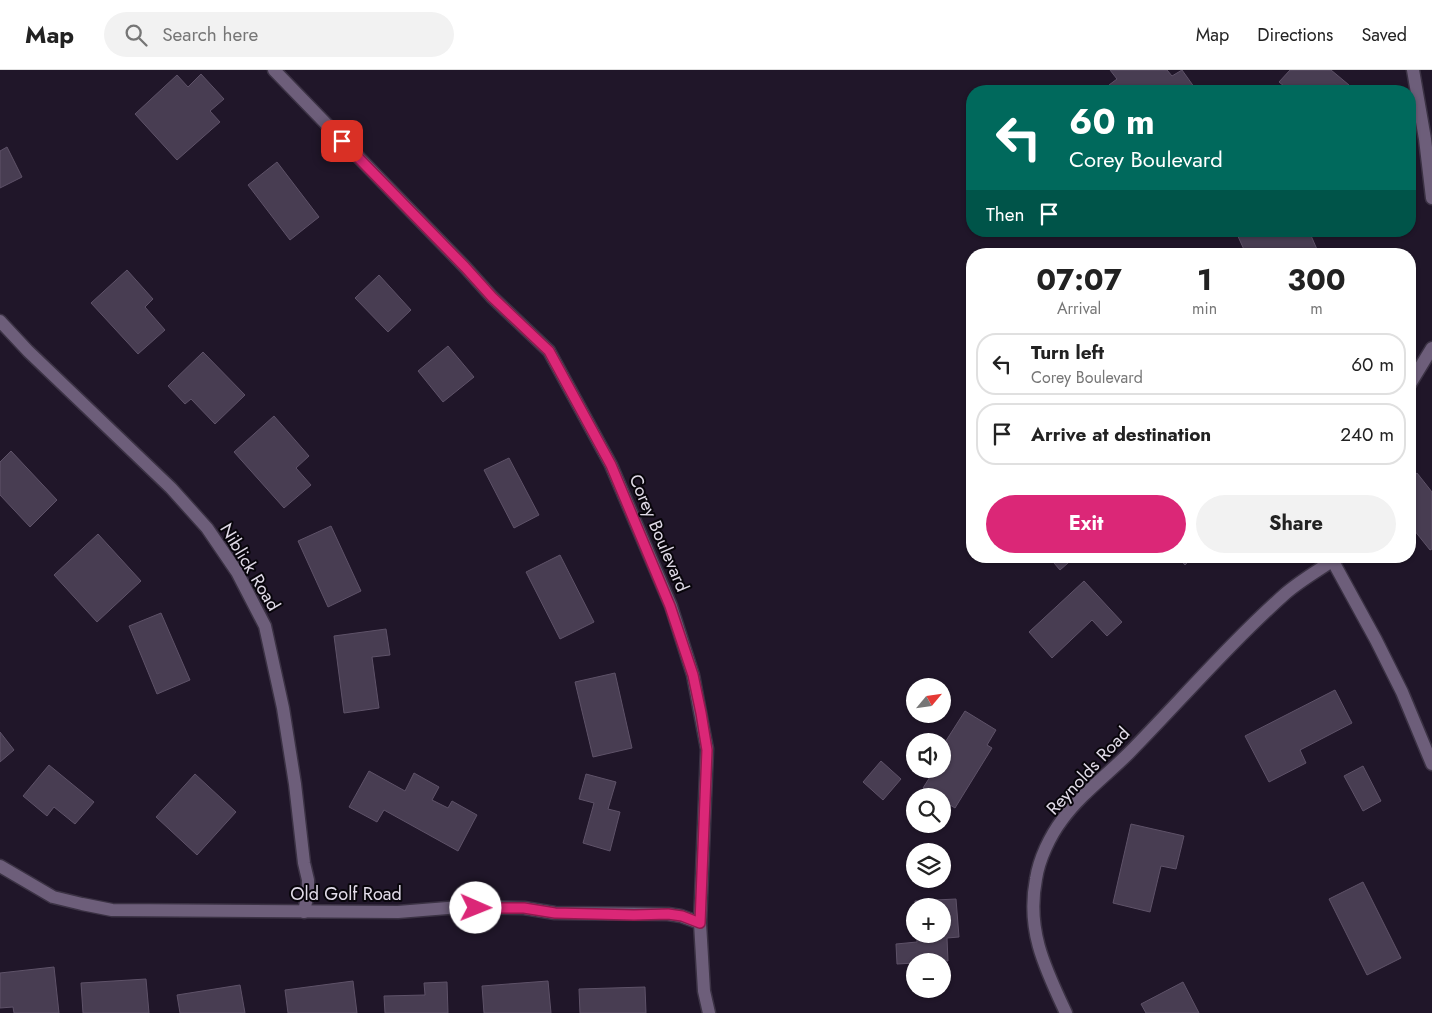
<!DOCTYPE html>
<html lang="en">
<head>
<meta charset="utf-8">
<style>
	:root { --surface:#fff; --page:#f2f2f2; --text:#222; --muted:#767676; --line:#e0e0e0; --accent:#db2777 }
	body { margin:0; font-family:Jost,sans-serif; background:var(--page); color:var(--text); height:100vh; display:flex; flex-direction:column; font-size:19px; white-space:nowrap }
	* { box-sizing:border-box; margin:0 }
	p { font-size:16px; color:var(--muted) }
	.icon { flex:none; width:28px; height:28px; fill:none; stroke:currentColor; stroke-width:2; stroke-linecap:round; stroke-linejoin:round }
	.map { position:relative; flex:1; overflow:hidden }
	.side { position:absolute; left:966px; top:178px; width:450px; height:315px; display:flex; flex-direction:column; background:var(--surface); border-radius:20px; box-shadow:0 1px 4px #0004 }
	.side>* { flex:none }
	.banner { position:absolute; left:966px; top:15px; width:450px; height:152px; border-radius:20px; box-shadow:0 1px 4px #0004; background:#00695c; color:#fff; overflow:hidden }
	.needle { width:32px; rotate:61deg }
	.fabs { position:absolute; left:906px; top:608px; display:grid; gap:10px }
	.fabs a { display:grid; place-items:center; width:45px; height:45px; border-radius:50%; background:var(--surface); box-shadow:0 1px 4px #0004; font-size:25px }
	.pin { position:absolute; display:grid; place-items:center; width:42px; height:42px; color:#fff; margin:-21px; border-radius:10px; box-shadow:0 2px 8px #0006 }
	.me { position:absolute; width:55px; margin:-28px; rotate:91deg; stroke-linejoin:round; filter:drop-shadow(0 0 4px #0008) }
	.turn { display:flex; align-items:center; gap:18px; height:105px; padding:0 20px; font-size:22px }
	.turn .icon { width:65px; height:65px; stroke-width:2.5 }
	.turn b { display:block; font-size:35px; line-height:42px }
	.then { display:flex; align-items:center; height:48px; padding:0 20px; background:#0003; gap:10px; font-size:19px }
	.eta { display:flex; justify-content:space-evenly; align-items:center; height:85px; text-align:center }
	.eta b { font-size:30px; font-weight:700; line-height:35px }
	.action { display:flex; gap:10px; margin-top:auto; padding:10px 20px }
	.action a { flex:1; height:58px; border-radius:30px; background:var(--accent); color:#fff; font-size:20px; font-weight:700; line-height:58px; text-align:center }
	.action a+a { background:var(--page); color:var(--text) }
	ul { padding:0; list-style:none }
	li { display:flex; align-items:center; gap:15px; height:62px; margin:0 10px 8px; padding:0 10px; border:2px solid var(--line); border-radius:20px }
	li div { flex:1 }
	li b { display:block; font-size:19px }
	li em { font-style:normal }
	header { display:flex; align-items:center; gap:30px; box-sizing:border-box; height:70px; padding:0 25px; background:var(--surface); border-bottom:1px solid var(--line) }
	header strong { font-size:24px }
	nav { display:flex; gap:28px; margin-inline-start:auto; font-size:18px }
	.search { width:350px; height:45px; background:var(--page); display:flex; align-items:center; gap:12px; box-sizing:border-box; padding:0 18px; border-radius:28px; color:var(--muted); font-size:19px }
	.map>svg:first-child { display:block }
	.building { fill:#483d52; stroke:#5e5268 }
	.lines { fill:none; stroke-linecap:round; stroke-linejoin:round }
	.minor-casing { stroke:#3b3244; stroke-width:15 }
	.minor { stroke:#6d5e7a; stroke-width:12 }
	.route-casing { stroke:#8e194d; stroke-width:12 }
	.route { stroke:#db2777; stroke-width:9 }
	.labels { text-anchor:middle; stroke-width:4; stroke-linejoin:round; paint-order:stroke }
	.street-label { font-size:18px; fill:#e1dbe8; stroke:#08050b }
</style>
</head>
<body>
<header>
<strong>Map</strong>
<div class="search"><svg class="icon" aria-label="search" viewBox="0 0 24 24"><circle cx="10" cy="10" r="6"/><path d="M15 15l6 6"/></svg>Search here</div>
<nav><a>Map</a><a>Directions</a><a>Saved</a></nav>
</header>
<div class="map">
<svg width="1432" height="943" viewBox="0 0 1432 943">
	<rect width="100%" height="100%" fill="#201629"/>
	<g class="building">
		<polygon points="1110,0 1167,0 1172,6 1182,0 1197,21 1114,21 1109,15 1117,9"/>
		<polygon points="1290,0 1331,0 1349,15 1344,21 1290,21 1279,12"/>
		<polygon points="201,4 224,29 210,41 220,52 177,90 135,44 177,5 188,17"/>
		<polygon points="7,77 22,107 0,118 0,81"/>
		<polygon points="277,92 319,147 290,170 248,115"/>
		<polygon points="1309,161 1319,184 1246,184 1236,162"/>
		<polygon points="127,200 153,229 145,237 165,260 138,284 91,233"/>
		<polygon points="379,205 411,240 388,262 355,228"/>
		<polygon points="448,276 474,307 443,332 418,301"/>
		<polygon points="203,282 245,325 215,354 191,329 185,334 168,316"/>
		<polygon points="274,346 309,386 296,398 311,415 284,438 234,382"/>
		<polygon points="11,381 57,430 30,457 0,425 0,392"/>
		<polygon points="509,388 539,445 514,458 484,400"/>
		<polygon points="1417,403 1432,422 1432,479 1430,480 1410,455 1410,409"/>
		<polygon points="331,456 361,521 328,537 298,471"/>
		<polygon points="98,464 141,511 97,552 54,505"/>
		<polygon points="560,485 594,552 560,569 526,502"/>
		<polygon points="1048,486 1076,486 1060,500"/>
		<polygon points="1177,486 1194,486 1185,495"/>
		<polygon points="1084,511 1122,552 1107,566 1092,550 1052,588 1029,562"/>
		<polygon points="161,543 190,610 157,624 129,556"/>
		<polygon points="386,559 390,585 372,587 379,638 344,643 334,566"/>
		<polygon points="615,603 632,678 593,687 575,612"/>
		<polygon points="1335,620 1352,653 1300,680 1306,693 1269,712 1245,666"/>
		<polygon points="965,641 996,660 987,675 992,678 955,738 942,730 942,726 937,726 923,718 935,699 942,699 942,677"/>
		<polygon points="0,662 14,680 0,692"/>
		<polygon points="881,691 901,709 883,730 863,712"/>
		<polygon points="49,695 94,732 75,754 54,737 47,746 23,726"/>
		<polygon points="1363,696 1381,731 1363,741 1344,706"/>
		<polygon points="369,701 405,721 414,703 439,717 432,730 448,738 452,731 477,745 458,781 384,740 377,752 349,737"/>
		<polygon points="195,704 236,742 197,785 156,747"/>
		<polygon points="586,704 616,712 608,739 620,742 610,781 583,773 594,733 579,729"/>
		<polygon points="1131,754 1184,766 1176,799 1161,796 1150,842 1113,833"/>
		<polygon points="1363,812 1401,888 1367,905 1329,829"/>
		<polygon points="956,829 959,867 947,868 948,891 915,891 915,893 897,894 896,874 917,872 917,864 942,864 942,836 915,836 915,838 915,831"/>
		<polygon points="54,897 59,943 14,943 13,937 0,938 0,903"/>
		<polygon points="146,909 149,943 83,943 81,913"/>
		<polygon points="353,911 357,943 288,943 285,920"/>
		<polygon points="548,911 551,943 484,943 482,916"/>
		<polygon points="447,912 448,943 385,943 384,926 425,925 424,913"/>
		<polygon points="1183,912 1199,943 1146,943 1141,934"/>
		<polygon points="240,915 245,943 180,943 177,925"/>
		<polygon points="645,917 646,943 580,943 579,919"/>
	</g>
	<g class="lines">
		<g class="minor-casing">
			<g id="minor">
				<polyline points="274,0 465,197 492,227 549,281 611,395 671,536 693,605 707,679 700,853 704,921 709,943"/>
				<polyline points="1413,0 1425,69 1432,128"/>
				<polyline points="0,251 28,281 171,418 207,458 237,502 265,556 283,638 295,714 304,793 308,810 308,822 304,842"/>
				<polyline points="1410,314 1432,278"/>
				<polyline points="1330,486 1376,570 1402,622 1432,694"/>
				<polyline points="0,796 53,827 82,834 112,840 398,842 460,837 524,838 555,843 668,844 681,846 700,853"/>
				<path d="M1066,943C1045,898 1026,860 1036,809C1039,789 1050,766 1062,750C1080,725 1107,705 1129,683C1181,630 1230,573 1286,523C1300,511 1317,501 1332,491"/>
			</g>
		</g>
		<use href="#minor" class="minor"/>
	</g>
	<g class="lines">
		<g class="route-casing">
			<polyline id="route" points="342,71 465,197 492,227 549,281 611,395 670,536 693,605 701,643 707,680 700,853 682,846 668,844 634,845 555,843 524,838 476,838"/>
		</g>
		<use href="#route" class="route"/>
	</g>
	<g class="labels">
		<g class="street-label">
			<text transform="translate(659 463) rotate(67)" y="6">Corey Boulevard</text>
			<text transform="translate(250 497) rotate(59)" y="6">Niblick Road</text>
			<text transform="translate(1088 701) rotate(-47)" y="6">Reynolds Road</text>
			<text x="346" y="830">Old Golf Road</text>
		</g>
	</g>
</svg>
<div class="fabs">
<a><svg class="needle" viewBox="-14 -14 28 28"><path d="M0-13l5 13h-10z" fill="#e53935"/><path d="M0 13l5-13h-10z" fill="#767676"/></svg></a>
<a><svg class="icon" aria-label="sound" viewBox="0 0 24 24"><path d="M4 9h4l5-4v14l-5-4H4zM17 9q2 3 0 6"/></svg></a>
<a><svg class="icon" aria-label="search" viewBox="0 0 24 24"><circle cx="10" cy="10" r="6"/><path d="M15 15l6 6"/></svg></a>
<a><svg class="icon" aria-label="layers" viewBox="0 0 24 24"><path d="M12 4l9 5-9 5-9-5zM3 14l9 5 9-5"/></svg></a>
<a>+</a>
<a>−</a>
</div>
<div class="pin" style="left:342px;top:71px;background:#d93025"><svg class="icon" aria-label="arrive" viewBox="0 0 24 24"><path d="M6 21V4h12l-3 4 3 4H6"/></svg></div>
<svg class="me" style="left:476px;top:838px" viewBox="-20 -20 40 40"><circle r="19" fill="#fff"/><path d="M0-13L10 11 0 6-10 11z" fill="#db2777"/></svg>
<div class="banner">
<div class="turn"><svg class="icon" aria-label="left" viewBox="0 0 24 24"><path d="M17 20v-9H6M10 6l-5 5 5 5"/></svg><div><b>60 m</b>Corey Boulevard</div></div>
<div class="then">Then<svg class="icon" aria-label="arrive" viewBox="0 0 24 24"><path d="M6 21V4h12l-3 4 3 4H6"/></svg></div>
</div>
<section class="side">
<div class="eta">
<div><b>07:07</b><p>Arrival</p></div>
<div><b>1</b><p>min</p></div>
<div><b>300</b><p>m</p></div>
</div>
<ul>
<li><svg class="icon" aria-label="left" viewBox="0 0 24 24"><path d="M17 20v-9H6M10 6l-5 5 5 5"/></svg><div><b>Turn left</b><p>Corey Boulevard</p></div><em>60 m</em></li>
<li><svg class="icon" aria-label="arrive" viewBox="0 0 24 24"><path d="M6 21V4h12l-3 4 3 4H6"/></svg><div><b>Arrive at destination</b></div><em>240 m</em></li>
</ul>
<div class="action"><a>Exit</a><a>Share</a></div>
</section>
</div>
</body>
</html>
